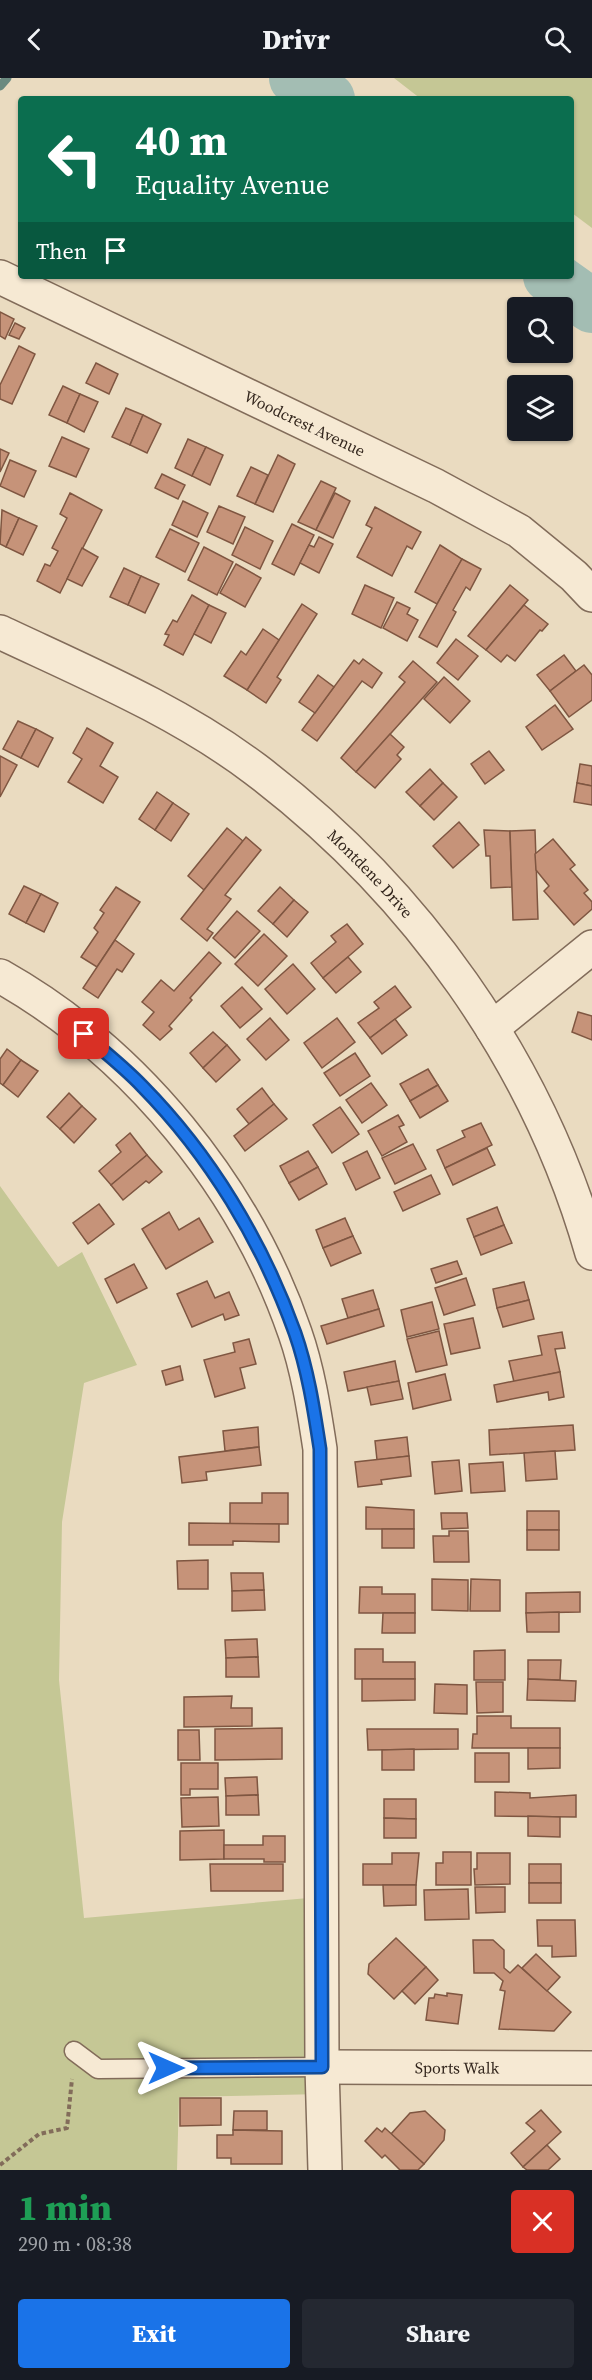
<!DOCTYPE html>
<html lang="en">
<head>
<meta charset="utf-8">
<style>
	:root { --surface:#171b24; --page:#242831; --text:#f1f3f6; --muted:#9ea1a6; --accent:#1a73e8 }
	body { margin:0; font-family:"Source Serif 4",serif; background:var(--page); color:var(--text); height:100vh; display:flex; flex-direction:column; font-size:22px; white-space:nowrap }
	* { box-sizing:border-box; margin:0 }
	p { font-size:20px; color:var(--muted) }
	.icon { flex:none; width:33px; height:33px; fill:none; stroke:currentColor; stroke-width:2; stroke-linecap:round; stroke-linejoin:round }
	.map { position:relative; height:2092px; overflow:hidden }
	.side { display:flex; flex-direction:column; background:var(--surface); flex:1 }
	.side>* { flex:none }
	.hud { position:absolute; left:18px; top:18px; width:556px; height:183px; border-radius:6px; box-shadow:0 2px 4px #0004; background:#0b6e4f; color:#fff; overflow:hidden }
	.buttons { position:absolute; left:507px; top:219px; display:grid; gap:12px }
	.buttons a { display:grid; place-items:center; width:66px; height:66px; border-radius:6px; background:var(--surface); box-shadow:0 2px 4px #0004; font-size:30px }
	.pin { position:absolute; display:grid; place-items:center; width:51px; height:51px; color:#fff; margin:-26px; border-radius:12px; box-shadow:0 3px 9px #0006 }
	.me { position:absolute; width:66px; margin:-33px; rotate:90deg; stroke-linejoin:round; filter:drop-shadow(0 0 4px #0008) }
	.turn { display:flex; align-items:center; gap:21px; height:126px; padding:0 18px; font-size:27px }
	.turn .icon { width:78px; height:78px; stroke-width:2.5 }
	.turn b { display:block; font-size:42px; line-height:51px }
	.then { display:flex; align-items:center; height:57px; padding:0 18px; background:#0003; gap:12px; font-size:22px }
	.round { display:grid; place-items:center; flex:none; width:63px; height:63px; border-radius:6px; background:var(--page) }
	.overview { display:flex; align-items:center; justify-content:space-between; height:102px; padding:0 18px }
	h1 { font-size:36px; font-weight:800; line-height:45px; color:#1e9e55 }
	.cta { display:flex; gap:12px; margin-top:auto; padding:12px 18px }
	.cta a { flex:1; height:69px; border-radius:6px; background:var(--accent); color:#fff; font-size:24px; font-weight:800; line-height:69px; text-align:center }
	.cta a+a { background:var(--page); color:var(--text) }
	header { display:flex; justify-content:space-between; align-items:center; height:78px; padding:0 18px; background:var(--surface); font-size:27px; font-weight:800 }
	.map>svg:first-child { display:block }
	.green { fill:#c5c795 }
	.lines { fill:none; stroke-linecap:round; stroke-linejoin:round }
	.stream { stroke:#6b8a80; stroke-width:9 }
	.river { stroke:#a3bdb3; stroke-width:54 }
	.building { fill:#c69379; stroke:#7f5641; stroke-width:1.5 }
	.lane-casing { stroke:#826c5a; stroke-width:21 }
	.street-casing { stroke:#826c5a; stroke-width:36 }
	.path { stroke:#826c5a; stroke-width:4; stroke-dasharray:4.5 3; stroke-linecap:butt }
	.lane { stroke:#f6e9d3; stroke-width:18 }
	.street { stroke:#f6e9d3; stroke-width:33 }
	.route-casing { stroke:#114b97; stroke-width:15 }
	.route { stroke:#1a73e8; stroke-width:10 }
	.labels { text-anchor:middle; stroke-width:5; stroke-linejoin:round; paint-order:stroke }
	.street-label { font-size:16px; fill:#33261d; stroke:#f2e6cf }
</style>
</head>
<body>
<header><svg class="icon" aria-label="back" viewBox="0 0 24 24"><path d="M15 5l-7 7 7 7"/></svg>Drivr<svg class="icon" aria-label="search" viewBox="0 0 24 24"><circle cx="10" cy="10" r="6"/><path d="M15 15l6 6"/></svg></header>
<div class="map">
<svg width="592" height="2092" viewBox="0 0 592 2092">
	<rect width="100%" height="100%" fill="#eadbc0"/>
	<g class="green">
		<polygon points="394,0 592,0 592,150 572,135 572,21 421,21"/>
		<polygon points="0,1108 58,1189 82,1174 137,1287 84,1305 62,1444 59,1602 84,1840 320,1819 322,2016 179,2019 177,2092 0,2092"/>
	</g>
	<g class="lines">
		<polyline class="stream" points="0,8 7,0"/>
		<g class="river">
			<polyline points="296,0 328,21"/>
			<polyline points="550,198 592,228"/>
		</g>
	</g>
	<g class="building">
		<polygon points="0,234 14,241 5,261 0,258"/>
		<polygon points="15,245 25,250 19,261 9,257"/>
		<polygon points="19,268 35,276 12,326 0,321 0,307"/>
		<polygon points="96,285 118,296 109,316 86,305"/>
		<polygon points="63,308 80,316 67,345 49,337"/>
		<polygon points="80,316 98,324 84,354 67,345"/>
		<polygon points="126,330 143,337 130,367 112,359"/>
		<polygon points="143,337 161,346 147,375 130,367"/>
		<polygon points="62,359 89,371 76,399 49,388"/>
		<polygon points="188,361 206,369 192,398 175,390"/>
		<polygon points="206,369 223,377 210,407 192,398"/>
		<polygon points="0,371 9,375 0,394"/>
		<polygon points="278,377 295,386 273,434 255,426"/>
		<polygon points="10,382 36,393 24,419 0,408"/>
		<polygon points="251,389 268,397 255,426 237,418"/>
		<polygon points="162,396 185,407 178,421 155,410"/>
		<polygon points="321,403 336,410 316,452 298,444"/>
		<polygon points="70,415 102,432 60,515 37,503 45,486 50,488 58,473 52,470 67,440 60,436"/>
		<polygon points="335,415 350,423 333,460 316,452"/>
		<polygon points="183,423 208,435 197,459 172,447"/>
		<polygon points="219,428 245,439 233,466 207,454"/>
		<polygon points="375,429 421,454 412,471 407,468 392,498 357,479 372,450 366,447"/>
		<polygon points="2,432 19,440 6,469 0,466"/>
		<polygon points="19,440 37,448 23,477 6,469"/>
		<polygon points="292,446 314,457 294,497 272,486"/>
		<polygon points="245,449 273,463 260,491 232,477"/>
		<polygon points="170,451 199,465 185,494 156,479"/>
		<polygon points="319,459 333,466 319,495 300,485 309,467 314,469"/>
		<polygon points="440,467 462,481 437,526 415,514"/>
		<polygon points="204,469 233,484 217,517 188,502"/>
		<polygon points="82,470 98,479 82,508 67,501"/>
		<polygon points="462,481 481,491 470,512 466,509 453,532 456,534 437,569 419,559"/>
		<polygon points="236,486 261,500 245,529 220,515"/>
		<polygon points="124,490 141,498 128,527 110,519"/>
		<polygon points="141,498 159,506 145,535 128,527"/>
		<polygon points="365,507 394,520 381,550 352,536"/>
		<polygon points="510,507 528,522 486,572 468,558"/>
		<polygon points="192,517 209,527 183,577 164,567 169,557 165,556 173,542 177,544"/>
		<polygon points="397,524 410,530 407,536 418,542 407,563 383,550"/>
		<polygon points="302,526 317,536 277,599 281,602 266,625 247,612"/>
		<polygon points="209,527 226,535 211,565 194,556"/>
		<polygon points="524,527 548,546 542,553 540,552 515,583 507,577 501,584 486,572"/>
		<polygon points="263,551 279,562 247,612 224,598 241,573 246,577"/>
		<polygon points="456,561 478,578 458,602 437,585"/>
		<polygon points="564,577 576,593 550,613 537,597"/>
		<polygon points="363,581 382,595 372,610 362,603 317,663 302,652 354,582 359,586"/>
		<polygon points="413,583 437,604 356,694 341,680 405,604 399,599"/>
		<polygon points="584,587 592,597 592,622 569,639 550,613"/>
		<polygon points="318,597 334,609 315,635 299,624"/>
		<polygon points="444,599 470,623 450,645 424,621"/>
		<polygon points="555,627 573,651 542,672 526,649"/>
		<polygon points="18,643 36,651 21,680 3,671"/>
		<polygon points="87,650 113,665 100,688 118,699 103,725 68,704 82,681 73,675"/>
		<polygon points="36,651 53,660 38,689 21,680"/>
		<polygon points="390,656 404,669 397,677 401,681 375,710 356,694"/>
		<polygon points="489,673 504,692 485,706 471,686"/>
		<polygon points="0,678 17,687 0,719"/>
		<polygon points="580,686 592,688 592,708 577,705"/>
		<polygon points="430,691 443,705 420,728 406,714"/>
		<polygon points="443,705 457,719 434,742 420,728"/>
		<polygon points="577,705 592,708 592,727 574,724"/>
		<polygon points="157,714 173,725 155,752 139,741"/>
		<polygon points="173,725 189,736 171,763 155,752"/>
		<polygon points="459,744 479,767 453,790 433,768"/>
		<polygon points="227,750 243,763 204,812 188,798"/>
		<polygon points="484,752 510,753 512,809 491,810 490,778 486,778"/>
		<polygon points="535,752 538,841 513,842 510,753"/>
		<polygon points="246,759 261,772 225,817 231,821 207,851 213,855 207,863 181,841"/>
		<polygon points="553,761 575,787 570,791 588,812 584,815 592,824 592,831 574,847 544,813 549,808 536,792 535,776"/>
		<polygon points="24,808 41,816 26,845 9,836"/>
		<polygon points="116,809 140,824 97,889 81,879 98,854 94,850 104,835 100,832"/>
		<polygon points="280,809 294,822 273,846 258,833"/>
		<polygon points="41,816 58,825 44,854 26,845"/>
		<polygon points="294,822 308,834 287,859 273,846"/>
		<polygon points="237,833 260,853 235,880 213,860"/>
		<polygon points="347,846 363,866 323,900 311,885 336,864 331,858"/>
		<polygon points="264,856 287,878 258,908 235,886"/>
		<polygon points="115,862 134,876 122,894 117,891 98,920 83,910"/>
		<polygon points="209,874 221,885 190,920 192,922 169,948 172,951 160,962 143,947 154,934 142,924 161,902 174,913"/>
		<polygon points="348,879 361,894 336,915 323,900"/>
		<polygon points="293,886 315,911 287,936 265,911"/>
		<polygon points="395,908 411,929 370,960 358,945 379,930 374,924"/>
		<polygon points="242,909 262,931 240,950 221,928"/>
		<polygon points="578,934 592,938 592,962 572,954"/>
		<polygon points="270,940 289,962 266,982 247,961"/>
		<polygon points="337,940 355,964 322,990 304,965"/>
		<polygon points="395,941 407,957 382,976 370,960"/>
		<polygon points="213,954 227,967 203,990 190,975"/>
		<polygon points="227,967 240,982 216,1004 203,990"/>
		<polygon points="7,971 21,982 3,1007 0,1005 0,981"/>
		<polygon points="355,975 370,998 340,1018 324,995"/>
		<polygon points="21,982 38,993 18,1019 3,1007"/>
		<polygon points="428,991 438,1007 410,1023 400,1006"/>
		<polygon points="371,1005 387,1027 362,1045 346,1022"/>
		<polygon points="438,1007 448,1023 420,1040 410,1023"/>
		<polygon points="262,1010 274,1026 249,1046 237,1031"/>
		<polygon points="69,1015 82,1028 60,1051 47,1039"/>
		<polygon points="274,1026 287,1041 245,1073 234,1058"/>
		<polygon points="82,1028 96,1041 74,1065 60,1051"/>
		<polygon points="340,1029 359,1056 332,1075 313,1047"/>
		<polygon points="398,1037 404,1047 399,1049 407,1064 382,1078 368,1053"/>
		<polygon points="481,1045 492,1067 445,1090 437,1072 465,1059 462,1053"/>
		<polygon points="130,1055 147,1077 111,1107 99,1093 121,1074 116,1067"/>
		<polygon points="413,1066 426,1091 395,1106 382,1080"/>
		<polygon points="487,1070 495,1087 453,1107 445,1090"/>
		<polygon points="308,1073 318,1089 289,1105 280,1088"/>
		<polygon points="367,1073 380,1100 356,1112 343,1085"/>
		<polygon points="147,1077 162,1094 149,1105 146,1103 123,1122 111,1107"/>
		<polygon points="318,1089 327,1106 299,1122 289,1105"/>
		<polygon points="431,1097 440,1116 403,1133 394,1114"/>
		<polygon points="99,1126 114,1146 88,1166 73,1145"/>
		<polygon points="497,1129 504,1147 474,1159 467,1141"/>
		<polygon points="169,1134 179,1152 199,1140 213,1164 166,1191 142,1151"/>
		<polygon points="345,1140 353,1158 323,1170 316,1152"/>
		<polygon points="504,1147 512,1165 481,1177 474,1159"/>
		<polygon points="353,1158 361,1175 331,1188 323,1170"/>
		<polygon points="457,1183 462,1196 436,1205 431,1191"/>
		<polygon points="134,1186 147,1210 117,1225 105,1201"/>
		<polygon points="466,1200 475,1227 444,1237 435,1210"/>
		<polygon points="207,1203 215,1220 229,1214 239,1237 225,1242 223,1236 192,1249 177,1216"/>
		<polygon points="524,1204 529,1222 497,1230 493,1211"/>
		<polygon points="373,1212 379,1231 348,1240 342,1221"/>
		<polygon points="529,1222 534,1241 503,1249 497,1230"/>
		<polygon points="432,1224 439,1251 407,1259 401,1232"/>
		<polygon points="379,1231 384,1248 327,1266 321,1248"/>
		<polygon points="473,1240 480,1270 451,1276 444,1246"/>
		<polygon points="439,1253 447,1287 416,1294 407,1261"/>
		<polygon points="562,1254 565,1270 555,1271 560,1294 514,1304 509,1283 542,1277 538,1258"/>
		<polygon points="249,1261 256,1286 240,1290 245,1310 215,1319 204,1282 235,1274 233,1265"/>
		<polygon points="395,1283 399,1303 348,1313 344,1294"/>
		<polygon points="180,1288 183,1302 166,1307 162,1293"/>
		<polygon points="560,1294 564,1319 549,1322 548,1314 497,1324 494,1307"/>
		<polygon points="445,1296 451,1322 413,1331 408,1305"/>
		<polygon points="399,1303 403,1321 371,1327 367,1309"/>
		<polygon points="573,1347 575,1372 490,1377 489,1352"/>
		<polygon points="258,1349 259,1369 225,1373 223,1353"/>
		<polygon points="407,1359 409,1378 377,1382 375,1363"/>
		<polygon points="259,1369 261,1387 206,1394 207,1402 182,1405 179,1379"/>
		<polygon points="555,1373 557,1401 526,1403 524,1375"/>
		<polygon points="409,1378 411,1398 381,1402 382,1406 358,1409 355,1384"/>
		<polygon points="459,1382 462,1413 435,1416 432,1384"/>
		<polygon points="503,1384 505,1413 471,1415 469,1386"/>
		<polygon points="262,1415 288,1415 288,1446 230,1446 230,1425 262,1425"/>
		<polygon points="366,1429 414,1432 414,1451 366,1451"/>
		<rect x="527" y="1433" width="32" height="19"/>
		<polygon points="441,1435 467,1435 468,1450 442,1451"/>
		<polygon points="189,1445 279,1446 279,1464 233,1463 233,1467 189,1467"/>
		<rect x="382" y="1451" width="32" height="19"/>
		<rect x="527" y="1452" width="32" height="20"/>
		<polygon points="449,1453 468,1453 469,1484 434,1484 433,1458 449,1458"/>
		<polygon points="208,1482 208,1511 178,1511 177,1483"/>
		<polygon points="231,1495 263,1495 264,1512 232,1513"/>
		<polygon points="432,1501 468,1502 468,1533 432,1532"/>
		<polygon points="471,1501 500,1502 500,1533 470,1533"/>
		<polygon points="360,1509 382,1509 382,1516 415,1516 415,1535 359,1535"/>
		<polygon points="264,1512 265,1532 232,1533 232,1513"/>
		<polygon points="580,1514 580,1534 526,1535 526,1515"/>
		<polygon points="559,1534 559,1554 527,1554 526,1535"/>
		<polygon points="383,1535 415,1535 415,1555 382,1555"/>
		<polygon points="257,1561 258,1579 226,1580 225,1562"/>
		<polygon points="355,1571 383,1571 383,1584 415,1584 415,1601 355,1601"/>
		<polygon points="505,1572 505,1602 474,1602 474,1573"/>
		<polygon points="258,1579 259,1599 226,1599 226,1580"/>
		<polygon points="528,1582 561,1582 560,1602 528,1601"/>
		<polygon points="362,1601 415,1601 415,1622 362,1623"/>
		<polygon points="528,1601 576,1603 575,1623 527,1622"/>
		<polygon points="476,1604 503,1604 503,1634 477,1635"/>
		<polygon points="435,1606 467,1607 467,1636 434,1635"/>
		<polygon points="232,1618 231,1630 252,1630 252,1648 184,1649 184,1619"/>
		<polygon points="477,1638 511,1638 511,1650 560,1650 560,1670 472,1670 473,1656 477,1656"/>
		<polygon points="282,1650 282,1681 215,1682 215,1651"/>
		<polygon points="367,1651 458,1651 458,1671 368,1672"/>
		<polygon points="178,1652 199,1652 200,1682 178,1682"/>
		<polygon points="528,1670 560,1670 560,1690 528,1691"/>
		<polygon points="414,1671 414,1692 382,1692 382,1672"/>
		<rect x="475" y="1675" width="34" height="29"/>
		<polygon points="181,1685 218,1685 218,1711 190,1711 190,1717 181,1717"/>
		<polygon points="257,1699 258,1717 226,1718 225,1700"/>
		<polygon points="495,1714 530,1715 530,1720 576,1717 576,1739 495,1738"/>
		<polygon points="258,1717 259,1737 226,1737 226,1718"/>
		<polygon points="218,1719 219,1748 182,1749 181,1720"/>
		<polygon points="384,1721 416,1721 416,1741 384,1740"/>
		<polygon points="528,1738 560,1739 560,1759 528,1758"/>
		<polygon points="384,1740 416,1741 416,1760 384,1760"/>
		<polygon points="224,1752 224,1781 180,1782 180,1753"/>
		<polygon points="263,1758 285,1758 285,1784 264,1784 264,1781 224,1781 224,1767 263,1767"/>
		<polygon points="443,1774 471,1774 471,1807 436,1807 436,1785 443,1785"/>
		<polygon points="392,1775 419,1775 416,1807 363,1807 363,1786 392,1786"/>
		<polygon points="477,1775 510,1775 510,1806 475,1807 474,1791 477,1791"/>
		<polygon points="210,1786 283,1786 283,1813 211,1813"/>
		<rect x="529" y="1786" width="32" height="19"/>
		<rect x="529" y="1805" width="32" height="20"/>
		<polygon points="383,1807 416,1807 416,1827 384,1828"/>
		<polygon points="475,1809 505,1809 505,1834 476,1835"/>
		<polygon points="468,1811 469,1841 425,1842 424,1812"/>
		<polygon points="537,1842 575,1842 576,1878 552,1879 552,1868 538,1868"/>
		<polygon points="396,1860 426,1889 394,1921 368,1896 369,1886"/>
		<polygon points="473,1862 493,1862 504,1872 504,1890 510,1895 518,1887 571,1934 554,1953 499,1951 505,1913 500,1912 503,1903 494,1895 474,1895"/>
		<polygon points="536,1876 560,1899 547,1913 522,1890"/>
		<polygon points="426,1889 438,1902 415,1926 402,1913"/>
		<polygon points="447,1915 462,1917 458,1946 426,1942 429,1920 434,1920 435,1916 447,1918"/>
		<polygon points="180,2020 221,2020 221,2047 180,2048"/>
		<polygon points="541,2032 561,2054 523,2089 511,2075 535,2053 526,2045"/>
		<polygon points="234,2033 267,2033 267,2052 233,2052"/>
		<polygon points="425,2033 445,2052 444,2062 424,2086 391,2056 410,2035"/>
		<polygon points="377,2050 382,2054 385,2050 424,2086 418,2092 400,2092 385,2077 382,2080 365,2063"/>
		<polygon points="233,2052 282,2053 282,2086 231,2086 231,2080 217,2080 217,2057 233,2057"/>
		<polygon points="547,2067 560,2081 548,2092 527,2092 523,2089"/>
	</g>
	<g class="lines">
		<g class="lane-casing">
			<polyline id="lane" points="74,1973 98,1991 322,1989"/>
		</g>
		<g class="street-casing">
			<g id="street">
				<path id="s1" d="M0,199L436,408L519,453L574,498L592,517"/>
				<path id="s2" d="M0,554C87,595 178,633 255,691C415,812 537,982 592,1175"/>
				<path d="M0,898C135,974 245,1109 295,1255C308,1292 314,1332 320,1371L322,1989L325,2092"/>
				<polyline points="492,950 592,869"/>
				<path id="s3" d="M322,1989L592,1990"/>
			</g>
		</g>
		<polyline class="path" points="0,2087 39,2056 67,2050 72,2001"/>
		<use href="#lane" class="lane"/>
		<use href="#street" class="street"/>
	</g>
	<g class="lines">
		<g class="route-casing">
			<path id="route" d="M84,956C103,973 124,989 142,1008C210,1077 262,1163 295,1255C308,1292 314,1332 320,1371L322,1989L166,1990"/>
		</g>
		<use href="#route" class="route"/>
	</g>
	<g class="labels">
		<g class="street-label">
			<text dy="6" stroke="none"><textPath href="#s1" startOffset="338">Woodcrest Avenue</textPath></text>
			<text dy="6" stroke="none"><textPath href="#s2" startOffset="446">Montdene Drive</textPath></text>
			<text dy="6" stroke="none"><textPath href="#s3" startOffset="135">Sports Walk</textPath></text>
		</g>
	</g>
</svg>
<div class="buttons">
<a><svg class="icon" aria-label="search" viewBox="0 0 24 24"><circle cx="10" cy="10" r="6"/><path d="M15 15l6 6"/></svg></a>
<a><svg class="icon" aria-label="layers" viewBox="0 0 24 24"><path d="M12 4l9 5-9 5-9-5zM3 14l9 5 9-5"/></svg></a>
</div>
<div class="pin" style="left:84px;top:956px;background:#d93025"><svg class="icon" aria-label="arrive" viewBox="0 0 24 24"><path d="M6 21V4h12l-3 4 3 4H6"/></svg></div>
<svg class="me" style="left:166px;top:1990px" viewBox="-20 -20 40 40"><path d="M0-17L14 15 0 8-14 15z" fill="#1a73e8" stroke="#fff" stroke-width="4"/></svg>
<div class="hud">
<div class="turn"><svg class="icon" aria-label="left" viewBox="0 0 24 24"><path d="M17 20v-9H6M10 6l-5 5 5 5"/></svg><div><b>40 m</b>Equality Avenue</div></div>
<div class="then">Then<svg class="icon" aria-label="arrive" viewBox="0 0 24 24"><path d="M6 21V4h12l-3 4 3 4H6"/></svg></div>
</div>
</div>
<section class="side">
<div class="overview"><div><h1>1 min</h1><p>290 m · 08:38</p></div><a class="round" style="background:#d93025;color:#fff"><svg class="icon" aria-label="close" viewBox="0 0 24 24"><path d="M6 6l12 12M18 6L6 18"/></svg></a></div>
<div class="cta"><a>Exit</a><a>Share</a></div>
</section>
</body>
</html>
